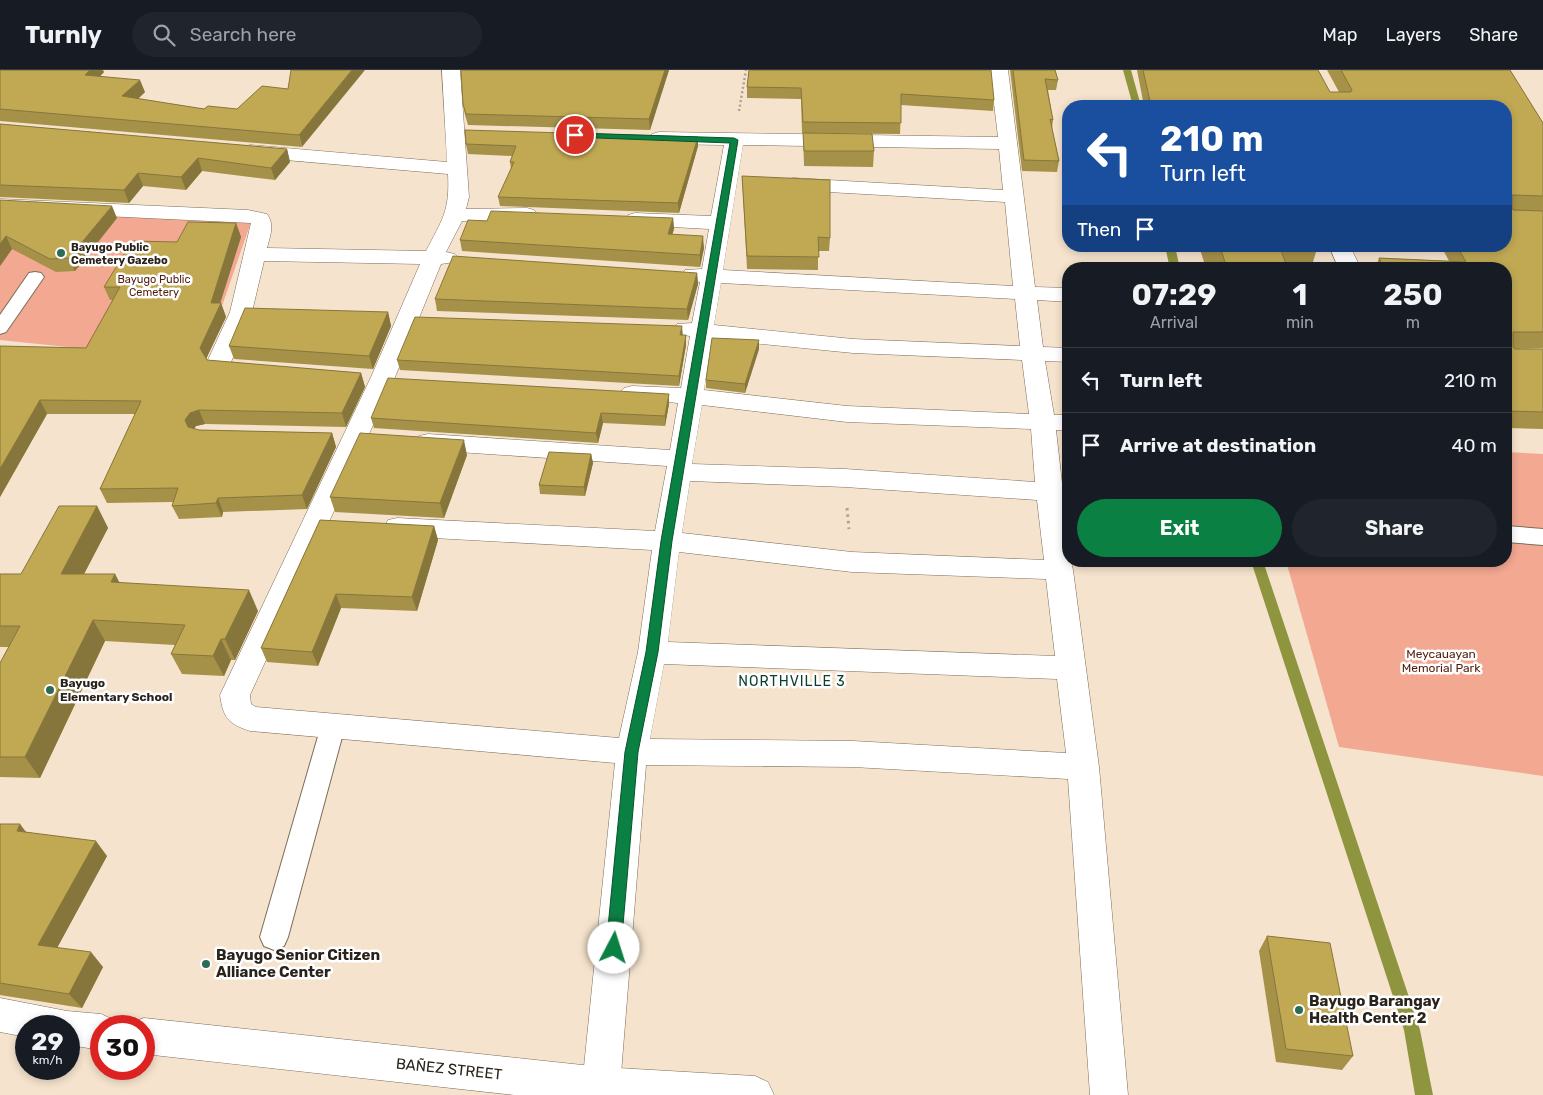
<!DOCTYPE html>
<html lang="en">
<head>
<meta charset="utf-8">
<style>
	:root { --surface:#171b24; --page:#20242c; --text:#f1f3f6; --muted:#9ea1a6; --line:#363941; --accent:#0b8043 }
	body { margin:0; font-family:Rubik,sans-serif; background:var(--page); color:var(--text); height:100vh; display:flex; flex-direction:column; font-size:19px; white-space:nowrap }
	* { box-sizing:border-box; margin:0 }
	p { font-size:16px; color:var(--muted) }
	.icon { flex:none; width:28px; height:28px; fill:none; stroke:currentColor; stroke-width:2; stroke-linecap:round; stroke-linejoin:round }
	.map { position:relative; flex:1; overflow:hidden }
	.panel { position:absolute; left:1062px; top:192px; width:450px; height:305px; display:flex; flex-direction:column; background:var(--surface); border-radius:20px; box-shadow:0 2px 8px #0003 }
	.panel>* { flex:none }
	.banner { position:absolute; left:1062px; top:30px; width:450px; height:152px; border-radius:20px; box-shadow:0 2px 8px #0003; background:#1a4fa0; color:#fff; overflow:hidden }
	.speed { position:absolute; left:15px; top:945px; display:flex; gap:10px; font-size:25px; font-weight:700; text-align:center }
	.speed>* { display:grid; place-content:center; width:65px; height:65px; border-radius:50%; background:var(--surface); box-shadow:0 2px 8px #0003; line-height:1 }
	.speed small { font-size:12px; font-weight:400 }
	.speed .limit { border:8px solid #d22; background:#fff; color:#111 }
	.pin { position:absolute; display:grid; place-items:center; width:42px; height:42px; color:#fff; margin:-21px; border:2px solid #fff; border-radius:50%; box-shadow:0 1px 5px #0007 }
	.me { position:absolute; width:55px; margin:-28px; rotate:5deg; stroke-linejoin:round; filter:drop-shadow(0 0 4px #0008) }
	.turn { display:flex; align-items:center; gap:18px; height:105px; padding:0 15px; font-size:22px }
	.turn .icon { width:65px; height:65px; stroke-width:2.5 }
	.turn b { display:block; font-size:35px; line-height:42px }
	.then { display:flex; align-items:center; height:48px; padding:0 15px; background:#0003; gap:10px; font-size:19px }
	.eta { display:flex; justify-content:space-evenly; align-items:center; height:85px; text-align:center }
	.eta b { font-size:30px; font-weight:700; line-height:35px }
	.cta { display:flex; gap:10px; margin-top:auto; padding:10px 15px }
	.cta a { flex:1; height:58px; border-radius:30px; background:var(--accent); color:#fff; font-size:20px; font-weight:700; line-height:58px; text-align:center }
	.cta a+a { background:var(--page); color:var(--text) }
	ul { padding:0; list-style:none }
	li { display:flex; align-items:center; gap:15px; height:65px; padding:0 15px; border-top:1px solid var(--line) }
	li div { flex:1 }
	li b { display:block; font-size:19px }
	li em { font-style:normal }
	header { display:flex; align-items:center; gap:30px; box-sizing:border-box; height:70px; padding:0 25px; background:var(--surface); border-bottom:1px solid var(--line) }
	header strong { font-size:24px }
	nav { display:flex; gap:28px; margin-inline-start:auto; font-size:18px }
	.search { width:350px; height:45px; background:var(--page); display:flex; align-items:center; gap:12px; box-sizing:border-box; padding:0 18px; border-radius:28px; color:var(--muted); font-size:19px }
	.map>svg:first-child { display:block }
	.green { fill:#f3a891 }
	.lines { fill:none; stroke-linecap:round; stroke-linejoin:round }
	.stream { fill:#8f943f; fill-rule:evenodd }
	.lane-casing { stroke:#7c6d59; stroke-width:2 }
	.street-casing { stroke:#7c6d59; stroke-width:1 }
	.secondary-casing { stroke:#7c6d59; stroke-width:1 }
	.path-far1 { stroke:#afa190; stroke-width:2.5; stroke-dasharray:2 2.5; stroke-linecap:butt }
	.path { stroke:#afa190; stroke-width:3; stroke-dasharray:2.5 4; stroke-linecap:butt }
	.lane { fill:#fff; fill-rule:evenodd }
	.street { fill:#fff; fill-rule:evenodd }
	.secondary { fill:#fff; fill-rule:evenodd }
	.wall { fill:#a69148 }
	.shaded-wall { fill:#87763b }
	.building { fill:#c1a954; stroke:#87763b }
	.route { fill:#0b8043; stroke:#07532c }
	.poi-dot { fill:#2e6b56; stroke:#fff; stroke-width:2 }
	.labels { text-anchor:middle; stroke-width:5; stroke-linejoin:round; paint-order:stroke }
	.far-poi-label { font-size:11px; font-weight:bold; fill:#29231b; stroke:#fff; text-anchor:start }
	.far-park-label { font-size:11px; fill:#521d0d; stroke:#fff }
	.park-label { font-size:12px; fill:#521d0d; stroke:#fff }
	.poi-label { font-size:12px; font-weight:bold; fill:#29231b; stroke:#fff; text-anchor:start }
	.neighbourhood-label { font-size:14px; letter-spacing:1px; fill:#0a3e2e; stroke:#fff }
	.near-poi-label { font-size:15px; font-weight:bold; fill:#29231b; stroke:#fff; text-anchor:start }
	.near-street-label { font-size:15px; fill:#29231b; stroke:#fff }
</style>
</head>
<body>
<header>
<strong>Turnly</strong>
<div class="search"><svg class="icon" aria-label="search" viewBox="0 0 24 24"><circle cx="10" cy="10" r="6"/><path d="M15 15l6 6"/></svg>Search here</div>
<nav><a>Map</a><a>Layers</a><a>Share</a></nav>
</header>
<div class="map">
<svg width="1543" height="1025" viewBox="0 0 1543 1025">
	<rect width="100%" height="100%" fill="#f5e3cd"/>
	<g class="green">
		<polygon points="0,138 252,149 203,291 0,270"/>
		<polygon points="1506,382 1543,384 1543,706 1339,677 1286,491 1506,491"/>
	</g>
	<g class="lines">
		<g class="stream">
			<polygon points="1123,0 1131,0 1141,36 1133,36"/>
			<polygon points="1165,176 1175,176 1180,199 1170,199"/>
			<polygon points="1251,491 1263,491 1420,960 1433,1025 1415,1025 1404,960"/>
		</g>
		<g class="lane-casing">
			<g id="lane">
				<polygon points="35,202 41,203 44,207 6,262 0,264 0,245 29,203"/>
				<polygon points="1506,456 1543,459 1543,475 1506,472"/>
				<polygon points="333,646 342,649 345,656 288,867 284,876 274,880 264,876 260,867 321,656 324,649"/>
			</g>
		</g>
		<g class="street-casing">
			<g id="street">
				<path d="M442,0H460L469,127L466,139L527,138L534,140L537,144L534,148L527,150L462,151L446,182L455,184L459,188L455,192L441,194L395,307L250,625L251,634L256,637L619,668L638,582L652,480L397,466L388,464L384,457L388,450L397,448L655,461L667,396L428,380L419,378L416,372L419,366L428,364L670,380L678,333L624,328L620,323L624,318L632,316L681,318L690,266L677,264L674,259L677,254L692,253L700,212L685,210L682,205L685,200L702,199L709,159L635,155L628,153L625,149L628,145L635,143L711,146L724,75L659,74L652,72L650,68L652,64L659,62L998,67L990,0H1008L1035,217L1069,218V232L1037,230L1043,277L1069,278V292L1045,291L1054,345H1069V361L1056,360L1069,474V491H1071L1073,500L1099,697L1128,1025H1090L1068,709L853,697L646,695L620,1016L616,1025H586L582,1016L615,693L250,661C228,654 223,647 220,625L371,307L420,194L264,191L252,242L231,292L260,296L264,301L260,306C246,310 228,307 214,303L207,292L230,242L251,153L0,141V129L248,140L267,144C275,155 270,166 267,178L426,181C442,150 450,141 448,104L250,87L243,85L241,81L243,77L250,75L447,92ZM743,75L999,79L1003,120L793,108L786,110L783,114L786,118L793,120L1005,132L1013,216L723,200ZM721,213L1015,229L1020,276L853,269L714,255ZM712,269L853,283L1022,290L1029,344L847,336L704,320ZM702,335L847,352L1031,359L1035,412L845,399L692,394ZM690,411L845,417L1037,430L1044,490L852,482L682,463ZM679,482L852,502L1046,509L1055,586L668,572ZM664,594L1057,609L1066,683L853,671L650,669Z"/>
				<polygon points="1329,176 1350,176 1361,199 1339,199"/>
			</g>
		</g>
		<g class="secondary-casing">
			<g id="secondary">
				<polygon points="0,928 67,941 101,944 114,950 117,956 101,956 101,980 69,975 69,956 26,956 26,967 0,962"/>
				<polygon points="144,948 601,997 755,1006 768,1012 774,1025 514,1025 144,984 144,956 130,956 131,953"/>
			</g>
		</g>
		<polyline class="path-far1" points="739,41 746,0"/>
		<polyline class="path" points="847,438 849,459"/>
		<use href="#lane" class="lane"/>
		<use href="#street" class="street"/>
		<use href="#secondary" class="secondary"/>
	</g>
	<g class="wall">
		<polygon points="0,0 104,2 100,6 145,22 138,29 204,39 237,39 288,19 302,77 0,51"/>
		<polygon points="669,0 650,60 468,55 465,45 463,34"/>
		<polygon points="749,0 994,30 993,41 901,35 900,64 802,63 801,29 747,28 747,17"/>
		<polygon points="1010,0 1055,0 1058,10 1056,20 1048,20 1053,50 1052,59 1059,91 1057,102 1022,101"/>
		<polygon points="1137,0 1318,0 1330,22 1339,22 1327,0 1510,0 1543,53 1543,278 1514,279 1543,279 1543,359 1506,358 1506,199 1375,199 1379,188 1449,191 1441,176 1506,176 1506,36 1144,36"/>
		<polygon points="0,54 287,79 290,92 275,110 202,101 186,120 143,116 129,133 0,127"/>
		<polygon points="803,63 874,81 873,97 804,96"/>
		<polygon points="698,67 698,76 679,143 500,136 498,127 511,99 510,92 512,86 468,84 466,74"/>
		<polygon points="742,106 830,168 829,181 818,181 818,200 747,199"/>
		<polygon points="0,130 117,148 75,201 56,202 12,179 0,196"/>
		<polygon points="673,148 674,159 672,164 704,178 700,197 462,181 460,170 487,151"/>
		<polygon points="236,153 241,167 220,233 221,233 226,247 206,289 207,290 361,303 365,317 346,357 205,354 196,356 194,359 199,360 332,363 336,377 307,439 223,442 222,447 179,449 172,436 173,432 107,433 100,419 135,344 47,344 0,427 0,276 86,278 113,230 110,230 104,217 177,172"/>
		<polygon points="1199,176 1316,176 1317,179 1312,195 1286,194 1288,199 1217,199 1216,192 1204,192"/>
		<polygon points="697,203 698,214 688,250 437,241 435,229"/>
		<polygon points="388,242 391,256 373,299 234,289 229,276"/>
		<polygon points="683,265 686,265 686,275 679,316 400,300 397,290"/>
		<polygon points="759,279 745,323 706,318 706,310"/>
		<polygon points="669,334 665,356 603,353 598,373 374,358 371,348"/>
		<polygon points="591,384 593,393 585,426 540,424 539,415"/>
		<polygon points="467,385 444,448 335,442 330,427"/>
		<polygon points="97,436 108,458 84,504 115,504 119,513 258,541 235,590 231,590 224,606 182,604 171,584 175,575 105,571 40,708 0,707 0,593 9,577 0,577 0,504 21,504"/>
		<polygon points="320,450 434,456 438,470 417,541 341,538 318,596 267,592 261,578"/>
		<polygon points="0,754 107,786 57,878 103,897 82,938 0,925"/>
		<polygon points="1267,866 1353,986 1342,1000 1276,992 1259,881"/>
	</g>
	<g class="shaded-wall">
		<polygon points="90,0 103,0 104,2 90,17 85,5"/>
		<polygon points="352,0 365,0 302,77 299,65"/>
		<polygon points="665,0 669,0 650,60 649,49"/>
		<polygon points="140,10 145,22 127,39 122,26"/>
		<polygon points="698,67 698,76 679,143 678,133"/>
		<polygon points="287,79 290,92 275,110 271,98"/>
		<polygon points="198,88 202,101 186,120 181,107"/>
		<polygon points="138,103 143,116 129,133 124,120"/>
		<polygon points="112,136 117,148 75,201 69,188"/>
		<polygon points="673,148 674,159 669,176 668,164"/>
		<polygon points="236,153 241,167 218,240 221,233 226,247 205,291 200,278 211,233"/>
		<polygon points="6,166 12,179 0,196 0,174"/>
		<polygon points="703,166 704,178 700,197 700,185"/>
		<polygon points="697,203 698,214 688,250 687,239"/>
		<polygon points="388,242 391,256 373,299 369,286"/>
		<polygon points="682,256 683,267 680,265"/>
		<polygon points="686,265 686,275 679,316 679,306"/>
		<polygon points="759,270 759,279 745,323 745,314"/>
		<polygon points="361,303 365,317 346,357 342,343"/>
		<polygon points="669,324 669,334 665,356 665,346"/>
		<polygon points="40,330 47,344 0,427 0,399"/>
		<polygon points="199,340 205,354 196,356 191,363 185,350 190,343"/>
		<polygon points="601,343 603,353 598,373 596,363"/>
		<polygon points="332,363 336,377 307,439 302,425"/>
		<polygon points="464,370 467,385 444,448 440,433"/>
		<polygon points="591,384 593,393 585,426 584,417"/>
		<polygon points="218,428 223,442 222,447 216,433"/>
		<polygon points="97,436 108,458 73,525 61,504"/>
		<polygon points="434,456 438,470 417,541 412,527"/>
		<polygon points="115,504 126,525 111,512"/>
		<polygon points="249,520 258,541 235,590 225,569"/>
		<polygon points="336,524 341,538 318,596 312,582"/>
		<polygon points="93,550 105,571 40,708 25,687"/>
		<polygon points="221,569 231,590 224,606 213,586"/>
		<polygon points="20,754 32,770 17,761"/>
		<polygon points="96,771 107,786 51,889 38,875"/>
		<polygon points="91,882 103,897 82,938 69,924"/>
	</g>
	<g class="building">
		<polygon points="0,0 90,0 85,5 140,10 122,26 204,39 208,36 237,39 262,16 288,19 291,0 352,0 299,65 0,39"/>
		<polygon points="461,0 665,0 649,49 466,44 463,34"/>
		<polygon points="749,0 991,0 994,30 901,24 901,53 803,52 801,18 747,17"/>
		<polygon points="1013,0 1055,0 1058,10 1045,9 1053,50 1050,49 1059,91 1024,90"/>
		<polygon points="1143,0 1318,0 1330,22 1351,22 1352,20 1341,0 1510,0 1543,53 1543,126 1512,125 1512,138 1513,140 1543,141 1543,262 1513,262 1513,277 1515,279 1543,279 1543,342 1506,341 1506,199 1384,199 1379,188 1466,192 1457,176 1506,176 1506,36 1151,36"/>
		<polygon points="0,54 287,79 271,98 198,88 181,107 138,103 124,120 0,115"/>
		<polygon points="465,60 698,67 678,133 498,127 514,92 510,92 516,76 466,74"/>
		<polygon points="803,63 872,64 874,81 804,81"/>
		<polygon points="742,106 830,110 830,168 818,167 819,187 747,186"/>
		<polygon points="0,130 112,136 69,188 50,189 6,166 0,174"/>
		<polygon points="491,141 673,148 668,164 703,166 700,185 460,170 468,150 487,151"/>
		<polygon points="188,152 236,153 211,233 221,233 200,278 207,290 361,303 342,343 199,340 190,343 185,350 188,357 199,360 332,363 302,425 218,428 216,433 172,436 178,418 100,419 141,331 40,330 0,399 0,276 86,278 120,217 104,217 132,171 177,172"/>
		<polygon points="1220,176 1316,176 1317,179 1280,178 1288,199 1227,199"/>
		<polygon points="453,186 697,203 687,239 435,229"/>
		<polygon points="245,238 388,242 369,286 229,276"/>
		<polygon points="415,247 682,256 680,265 686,265 679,306 397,290"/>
		<polygon points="712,268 759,270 745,314 706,310"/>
		<polygon points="388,308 669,324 665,346 601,343 596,363 371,348"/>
		<polygon points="360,363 464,370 440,433 330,427"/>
		<polygon points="549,382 591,384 584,417 539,415"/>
		<polygon points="59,436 97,436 61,504 115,504 111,512 249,520 225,569 221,569 213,586 171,584 185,555 93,550 25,687 0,687 0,593 20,556 0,556 0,504 21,504"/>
		<polygon points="320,450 434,456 412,527 336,524 312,582 261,578"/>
		<polygon points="0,754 20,754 17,761 96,771 38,875 91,882 69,924 0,913"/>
		<polygon points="1267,866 1330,873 1353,986 1286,979"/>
	</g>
	<polygon class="route" points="575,63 734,68 738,70 672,471 658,582 638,682 621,878 619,883 614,885 609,883 606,878 625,682 646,582 661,471 730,73 572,67 571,65"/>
	<g class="poi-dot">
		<circle cx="61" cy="183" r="5"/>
		<circle cx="50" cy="620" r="5"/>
		<circle cx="206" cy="894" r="5"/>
		<circle cx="1299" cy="940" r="5"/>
	</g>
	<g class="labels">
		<g class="far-poi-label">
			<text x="71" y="181">Bayugo Public<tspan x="71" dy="13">Cemetery Gazebo</tspan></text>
		</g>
		<g class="far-park-label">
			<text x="154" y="213">Bayugo Public<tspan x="154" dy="13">Cemetery</tspan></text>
		</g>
		<g class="park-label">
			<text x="1441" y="588">Meycauayan<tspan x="1441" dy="14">Memorial Park</tspan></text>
		</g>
		<g class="poi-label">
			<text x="60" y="617">Bayugo<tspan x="60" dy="14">Elementary School</tspan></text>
		</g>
		<g class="neighbourhood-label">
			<text x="792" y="616">NORTHVILLE 3</text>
		</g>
		<g class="near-poi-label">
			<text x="216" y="890">Bayugo Senior Citizen<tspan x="216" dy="17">Alliance Center</tspan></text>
			<text x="1309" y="936">Bayugo Barangay<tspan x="1309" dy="17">Health Center 2</tspan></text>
		</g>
		<g class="near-street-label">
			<text transform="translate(449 999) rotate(6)" y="5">BAÑEZ STREET</text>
		</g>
	</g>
</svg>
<div class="speed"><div>29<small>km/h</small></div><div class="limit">30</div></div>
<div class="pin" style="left:575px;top:65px;background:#d93025"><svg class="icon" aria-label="arrive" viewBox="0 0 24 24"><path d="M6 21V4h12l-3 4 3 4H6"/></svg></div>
<svg class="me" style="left:614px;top:878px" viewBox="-20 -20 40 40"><circle r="19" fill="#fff"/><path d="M0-13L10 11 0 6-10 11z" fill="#0b8043"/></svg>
<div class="banner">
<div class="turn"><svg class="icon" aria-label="left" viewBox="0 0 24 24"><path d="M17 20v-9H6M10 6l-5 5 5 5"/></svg><div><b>210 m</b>Turn left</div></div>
<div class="then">Then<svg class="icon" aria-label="arrive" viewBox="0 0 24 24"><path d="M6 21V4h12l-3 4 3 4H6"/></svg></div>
</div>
<section class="panel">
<div class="eta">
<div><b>07:29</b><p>Arrival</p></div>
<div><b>1</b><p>min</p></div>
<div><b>250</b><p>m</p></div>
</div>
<ul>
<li><svg class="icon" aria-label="left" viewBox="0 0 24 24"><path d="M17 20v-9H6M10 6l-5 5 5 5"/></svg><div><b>Turn left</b></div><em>210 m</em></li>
<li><svg class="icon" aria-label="arrive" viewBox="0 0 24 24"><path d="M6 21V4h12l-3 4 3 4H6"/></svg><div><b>Arrive at destination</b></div><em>40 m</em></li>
</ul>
<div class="cta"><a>Exit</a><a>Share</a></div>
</section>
</div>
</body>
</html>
